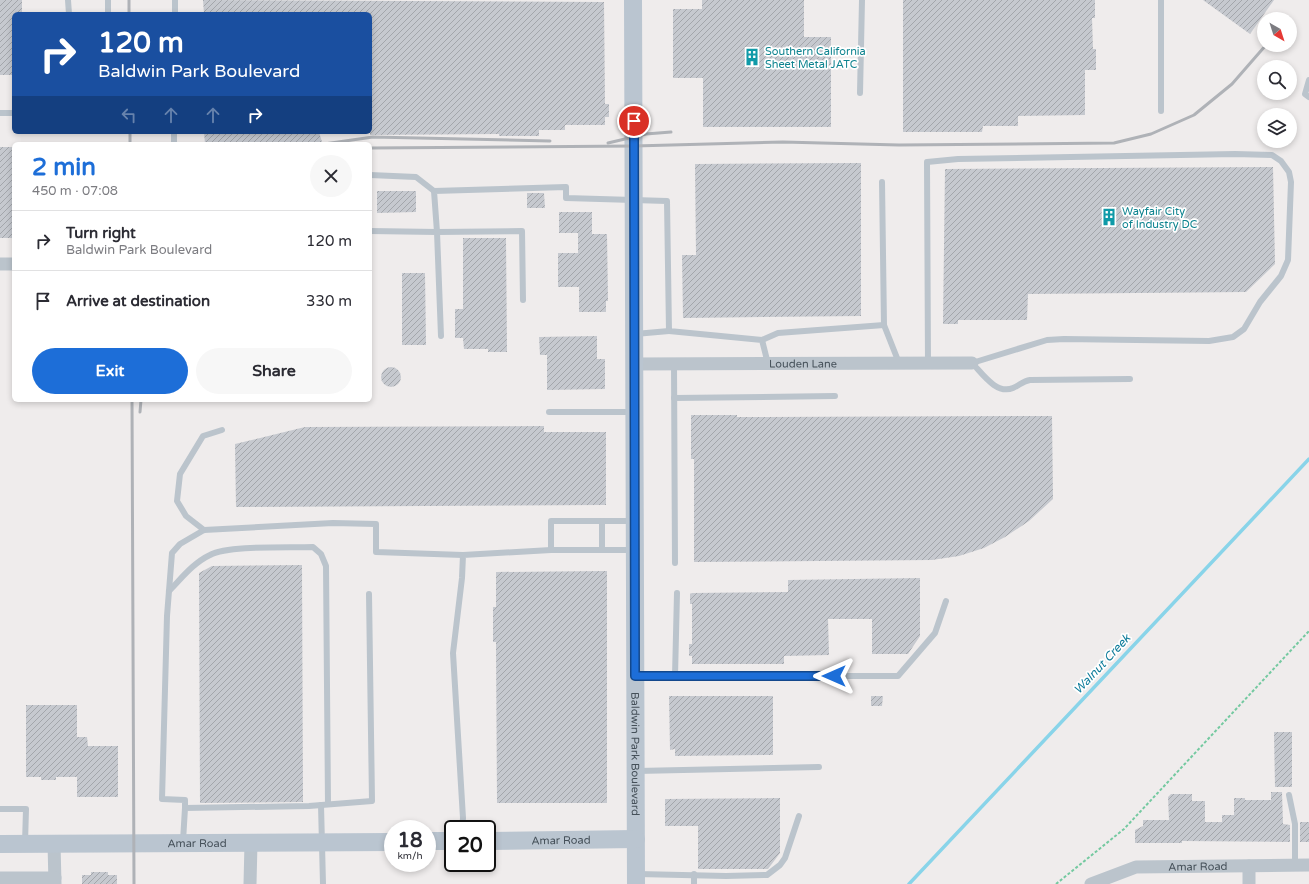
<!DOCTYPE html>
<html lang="en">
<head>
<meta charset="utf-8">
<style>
	:root { --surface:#fff; --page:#f7f7f7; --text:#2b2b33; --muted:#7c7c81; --line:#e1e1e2; --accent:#1d6ed8 }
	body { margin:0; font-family:"Varela Round",sans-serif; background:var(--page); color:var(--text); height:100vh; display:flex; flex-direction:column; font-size:15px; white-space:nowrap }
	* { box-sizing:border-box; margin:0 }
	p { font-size:13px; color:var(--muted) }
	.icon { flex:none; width:22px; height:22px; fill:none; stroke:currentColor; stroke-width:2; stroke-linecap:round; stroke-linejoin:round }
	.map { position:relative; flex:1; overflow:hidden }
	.drawer { position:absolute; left:12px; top:142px; width:360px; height:260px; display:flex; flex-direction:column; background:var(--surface); border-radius:6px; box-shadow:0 2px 6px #0003 }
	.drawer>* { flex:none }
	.hud { position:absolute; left:12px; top:12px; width:360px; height:122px; border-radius:6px; box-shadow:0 2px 6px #0003; background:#1a4fa0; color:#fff; overflow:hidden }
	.needle { width:26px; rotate:141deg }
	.buttons { position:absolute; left:1257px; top:12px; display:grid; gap:8px }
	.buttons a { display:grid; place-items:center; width:40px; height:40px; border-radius:50%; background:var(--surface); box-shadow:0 2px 6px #0003; font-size:20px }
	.speed { position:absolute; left:384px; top:820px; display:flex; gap:8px; font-size:20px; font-weight:700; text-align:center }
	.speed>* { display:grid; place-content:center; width:52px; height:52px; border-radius:50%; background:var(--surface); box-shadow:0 2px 6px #0003; line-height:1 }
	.speed small { font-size:10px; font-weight:400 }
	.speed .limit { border:2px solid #111; border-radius:6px; background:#fff; color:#111 }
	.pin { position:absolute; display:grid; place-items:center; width:34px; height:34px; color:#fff; margin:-17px; border:2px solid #fff; border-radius:50%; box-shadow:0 1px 4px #0007 }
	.me { position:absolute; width:44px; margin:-22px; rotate:270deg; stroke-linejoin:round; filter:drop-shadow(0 0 3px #0008) }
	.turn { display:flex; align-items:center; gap:14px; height:84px; padding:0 20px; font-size:18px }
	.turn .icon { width:52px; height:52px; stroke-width:2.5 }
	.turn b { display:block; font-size:28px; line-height:34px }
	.lanes { display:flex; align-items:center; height:38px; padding:0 20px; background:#0003; justify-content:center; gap:20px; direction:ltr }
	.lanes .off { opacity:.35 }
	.round { display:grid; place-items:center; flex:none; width:42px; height:42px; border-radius:21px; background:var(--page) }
	.overview { display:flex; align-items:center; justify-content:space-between; height:68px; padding:0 20px }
	h1 { font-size:24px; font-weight:800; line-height:30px; color:var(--accent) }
	.primary-button { display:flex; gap:8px; margin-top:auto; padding:8px 20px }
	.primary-button a { flex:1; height:46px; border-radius:24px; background:var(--accent); color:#fff; font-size:16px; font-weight:800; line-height:46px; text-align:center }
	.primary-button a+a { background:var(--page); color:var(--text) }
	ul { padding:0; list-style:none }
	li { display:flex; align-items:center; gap:12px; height:60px; padding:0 20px; border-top:1px solid var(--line) }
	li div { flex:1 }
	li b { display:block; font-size:15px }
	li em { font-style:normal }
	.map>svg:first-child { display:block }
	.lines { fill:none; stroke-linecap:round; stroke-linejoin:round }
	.stream { stroke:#89d4e9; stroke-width:3.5 }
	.building { fill:url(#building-hatch) }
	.path { stroke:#74c9a0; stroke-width:2; stroke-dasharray:3 2; stroke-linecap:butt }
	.service { stroke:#bbc4cc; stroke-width:6 }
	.minor { stroke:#bbc4cc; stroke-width:13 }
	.secondary { stroke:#bac5d0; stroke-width:18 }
	.rail { stroke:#afb2b7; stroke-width:3 }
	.route-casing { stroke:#13488c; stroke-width:10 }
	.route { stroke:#1d6ed8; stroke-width:7 }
	.labels { text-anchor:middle; stroke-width:3.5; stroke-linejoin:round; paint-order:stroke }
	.culture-label { font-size:11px; fill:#0d838f; stroke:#fff; text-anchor:start }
	.street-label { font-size:11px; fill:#455059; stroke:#fff }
	.water-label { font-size:12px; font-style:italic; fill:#107d9b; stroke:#fff }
</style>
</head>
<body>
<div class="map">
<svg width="1309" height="884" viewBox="0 0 1309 884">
	<defs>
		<pattern id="building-hatch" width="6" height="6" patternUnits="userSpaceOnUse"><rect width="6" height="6" fill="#c6c9cf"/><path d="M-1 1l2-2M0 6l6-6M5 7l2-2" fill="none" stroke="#a3a6ab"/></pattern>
	</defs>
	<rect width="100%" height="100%" fill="#efecec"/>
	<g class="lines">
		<polyline class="stream" points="909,884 1309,459"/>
	</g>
	<g class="building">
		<polygon points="0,0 22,0 22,14 14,14 14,75 0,75"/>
		<polygon points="203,0 604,2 605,104 609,104 609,117 605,117 605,125 565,125 565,130 539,130 539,136 499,136 499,134 370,135 370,14 204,14"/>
		<polygon points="702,0 804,0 804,37 831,37 831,127 703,127 703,78 673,78 673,9 702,9"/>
		<polygon points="903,0 1095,0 1095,18 1092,18 1093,49 1096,49 1096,70 1085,70 1085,115 1018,116 1018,126 983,126 982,132 903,132"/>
		<polygon points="1203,0 1274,0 1250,34"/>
		<polygon points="204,132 319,132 322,142 315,144 205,144"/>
		<rect x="0" y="147" width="14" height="91"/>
		<polygon points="861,163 861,316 683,318 682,255 696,255 695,164"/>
		<polygon points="1273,167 1275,264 1246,292 1028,294 1027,320 958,320 958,324 943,324 945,169"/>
		<polygon points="377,191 416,191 416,212 377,213"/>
		<polygon points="527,193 544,193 545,208 527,208"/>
		<polygon points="559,212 592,212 592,234 607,234 608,301 606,301 606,312 579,312 579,287 558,287 558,253 578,253 578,233 559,233"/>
		<polygon points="463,238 506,238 507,352 488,352 488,349 464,349 463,338 455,338 455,309 463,309"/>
		<polygon points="402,273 425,273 426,345 402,345"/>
		<polygon points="597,336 597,359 605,359 605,389 547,390 547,355 540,355 539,337"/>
		<circle cx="391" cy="377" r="10"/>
		<polygon points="691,415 737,415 737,417 1052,416 1053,499 1029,521 1005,537 984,548 959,556 932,560 694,562 694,459 691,459"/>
		<polygon points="544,426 544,432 606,432 606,505 236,507 235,444 305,427"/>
		<polygon points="302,565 303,802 200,803 199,573 212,566"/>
		<polygon points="607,571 607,803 497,803 496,642 493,642 493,607 496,607 496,572"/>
		<polygon points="920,578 920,636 908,654 872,654 872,619 828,619 829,655 784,656 784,664 692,664 692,656 689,656 689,644 692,644 692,604 690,604 690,594 692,593 788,592 788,580"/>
		<polygon points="669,696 773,696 773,755 675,756 675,749 670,750"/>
		<polygon points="871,696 883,696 882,706 871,706"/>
		<polygon points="26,705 77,705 77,737 87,737 88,746 118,746 118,797 77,797 77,777 56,777 56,780 41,780 41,777 26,777"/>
		<polygon points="1274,732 1292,732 1292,787 1275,787"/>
		<polygon points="1271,792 1282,792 1283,824 1290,825 1290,842 1182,841 1182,843 1135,843 1135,830 1143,826 1143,820 1169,820 1168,797 1171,794 1192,794 1192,801 1205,801 1205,822 1222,822 1222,815 1234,815 1234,798 1245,798 1245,800 1271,800"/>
		<polygon points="780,798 780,853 768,869 698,869 698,826 665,826 665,799"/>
		<rect x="1300" y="822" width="9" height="20"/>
		<polygon points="91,872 108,872 108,875 117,875 117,884 82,884 82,875 91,875"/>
	</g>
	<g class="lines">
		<polyline class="path" points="1056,884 1124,829 1309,631"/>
		<g class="service">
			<polyline points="68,0 69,14"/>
			<polyline points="108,14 108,0"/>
			<polyline points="175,14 175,0"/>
			<polyline points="1309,80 1305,94 1309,97"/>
			<polyline points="860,93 862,0"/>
			<polyline points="1161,111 1161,0"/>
			<polyline points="0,113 14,113"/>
			<polyline points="174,132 174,144"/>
			<polyline points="370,175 416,177 434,191"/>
			<polyline points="370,231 437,232 441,336"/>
			<polyline points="523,300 522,231 437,232 434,191 566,187 566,198 667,201 669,331 762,340 768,364"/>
			<polyline points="884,325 899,363"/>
			<polyline points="635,334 669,331"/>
			<polyline points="762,340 778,333 884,325 882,182"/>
			<path d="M928,363L927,162L958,159L1235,154L1272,155L1281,161L1289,172L1291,182L1288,260L1281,276L1260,302L1244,329L1233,337L1209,341L1064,339L1047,340L972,363C982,373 996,395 1013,388C1020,385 1023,381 1030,380L1130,379"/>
			<polyline points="674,364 675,563"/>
			<polyline points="674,398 835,396"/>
			<polyline points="549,412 633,412"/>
			<polyline points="204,530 186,516 177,501 180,474 203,436 222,430"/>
			<polyline points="551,550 551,521 633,521"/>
			<polyline points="602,550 602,521"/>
			<path d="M169,591C181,579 193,563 210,555C229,545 288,548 313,547L321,554L326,566L328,804"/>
			<polyline points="638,676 898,676 935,633 946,601"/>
			<polyline points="675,676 677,593"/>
			<polyline points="637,771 819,767"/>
			<polyline points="1289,795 1295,824 1295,866"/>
			<polyline points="321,805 323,884"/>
			<polyline points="185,808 185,800 162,799 167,616 172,553 180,544 204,530 333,523 376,524 376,552 463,555"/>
			<polyline points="0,809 26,809 25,843"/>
			<polyline points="462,829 463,818 453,653 462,578 463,555 551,550 633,550"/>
			<polyline points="183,841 185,808 309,806 372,801 369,594"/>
			<polyline points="638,874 726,876 767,875 780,865 785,858 799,816"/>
			<polyline points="694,874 694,884"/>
		</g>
		<g class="minor">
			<polyline points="0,264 14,264"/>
			<path id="s1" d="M634,364L972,363"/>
			<polyline points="54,843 55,884"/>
			<polyline points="1249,866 1249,884"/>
			<polyline points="0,878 55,878"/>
			<polyline points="250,884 251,843"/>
			<path id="s2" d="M1091,884L1136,867L1309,865"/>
		</g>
		<g class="secondary">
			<path id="s3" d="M633,0L636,884"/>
			<polyline points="427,841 453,841"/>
			<path id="s4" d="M487,841L636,839"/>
			<path id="s5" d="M0,844L393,842"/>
		</g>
		<g class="rail">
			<polyline points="129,0 129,14"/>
			<polyline points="1288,19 1289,18"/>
			<polyline points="130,132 130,144"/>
			<polyline points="608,143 646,134 671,132"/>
			<polyline points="324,144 373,137 550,141"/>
			<polyline points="370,148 634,146 783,142 899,145 1114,143 1151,134 1194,115 1232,84 1266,45"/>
			<polyline points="132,400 134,884"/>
			<polyline points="140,412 141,400"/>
		</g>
	</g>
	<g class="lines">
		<g class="route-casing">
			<polyline id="route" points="634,121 635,676 834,676"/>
		</g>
		<use href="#route" class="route"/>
	</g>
	<defs>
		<g id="building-bare" transform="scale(1.38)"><path d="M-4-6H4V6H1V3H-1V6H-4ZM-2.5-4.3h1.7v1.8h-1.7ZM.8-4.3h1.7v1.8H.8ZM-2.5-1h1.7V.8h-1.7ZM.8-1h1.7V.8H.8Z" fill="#0f9aa8" stroke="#fff" stroke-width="2.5" paint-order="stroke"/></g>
	</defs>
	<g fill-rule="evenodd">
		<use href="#building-bare" x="752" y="57"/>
		<use href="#building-bare" x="1109" y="217"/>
	</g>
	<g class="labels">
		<g class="culture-label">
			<text x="765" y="55">Southern California<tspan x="765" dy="13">Sheet Metal JATC</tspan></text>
			<text x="1122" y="215">Wayfair City<tspan x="1122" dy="13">of Industry DC</tspan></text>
		</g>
		<g class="street-label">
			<text dy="4" stroke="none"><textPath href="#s1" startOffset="169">Louden Lane</textPath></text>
			<text dy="4" stroke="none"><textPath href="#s3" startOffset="754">Baldwin Park Boulevard</textPath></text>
			<text dy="4" stroke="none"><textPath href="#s4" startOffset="74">Amar Road</textPath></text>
			<text dy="4" stroke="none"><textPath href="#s5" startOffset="197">Amar Road</textPath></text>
			<text dy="4" stroke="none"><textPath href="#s2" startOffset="110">Amar Road</textPath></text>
		</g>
		<g class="water-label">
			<text transform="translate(1102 664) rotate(-47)" y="4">Walnut Creek</text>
		</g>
	</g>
</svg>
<div class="buttons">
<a><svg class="needle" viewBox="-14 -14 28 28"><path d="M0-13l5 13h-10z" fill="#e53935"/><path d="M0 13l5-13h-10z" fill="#7c7c81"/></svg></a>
<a><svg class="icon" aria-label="search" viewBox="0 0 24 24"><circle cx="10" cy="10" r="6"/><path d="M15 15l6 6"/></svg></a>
<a><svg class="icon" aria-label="layers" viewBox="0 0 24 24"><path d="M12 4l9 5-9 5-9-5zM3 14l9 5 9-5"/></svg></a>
</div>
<div class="speed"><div>18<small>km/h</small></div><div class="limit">20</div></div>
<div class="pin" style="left:634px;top:121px;background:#d93025"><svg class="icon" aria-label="arrive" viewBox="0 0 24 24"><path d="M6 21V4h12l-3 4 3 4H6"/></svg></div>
<svg class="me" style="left:834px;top:676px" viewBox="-20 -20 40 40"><path d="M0-17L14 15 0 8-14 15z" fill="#1d6ed8" stroke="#fff" stroke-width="4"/></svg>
<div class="hud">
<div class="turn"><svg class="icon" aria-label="right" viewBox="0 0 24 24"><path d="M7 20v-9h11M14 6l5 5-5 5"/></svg><div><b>120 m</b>Baldwin Park Boulevard</div></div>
<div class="lanes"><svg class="icon off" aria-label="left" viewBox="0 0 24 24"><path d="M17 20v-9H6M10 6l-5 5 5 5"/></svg><svg class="icon off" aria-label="ahead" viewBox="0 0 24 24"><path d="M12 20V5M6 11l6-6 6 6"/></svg><svg class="icon off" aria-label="ahead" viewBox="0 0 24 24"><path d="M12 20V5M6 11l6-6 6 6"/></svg><svg class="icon" aria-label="right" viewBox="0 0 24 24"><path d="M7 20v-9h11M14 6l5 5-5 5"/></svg></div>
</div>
<section class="drawer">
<div class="overview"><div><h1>2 min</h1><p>450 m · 07:08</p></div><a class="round"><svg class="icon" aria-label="close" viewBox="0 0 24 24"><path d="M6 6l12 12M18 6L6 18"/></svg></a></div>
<ul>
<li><svg class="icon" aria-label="right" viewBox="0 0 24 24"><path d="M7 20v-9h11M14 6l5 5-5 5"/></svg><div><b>Turn right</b><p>Baldwin Park Boulevard</p></div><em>120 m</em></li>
<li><svg class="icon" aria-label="arrive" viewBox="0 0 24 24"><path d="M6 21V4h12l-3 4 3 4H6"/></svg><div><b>Arrive at destination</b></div><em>330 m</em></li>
</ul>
<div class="primary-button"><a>Exit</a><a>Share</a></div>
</section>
</div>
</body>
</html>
